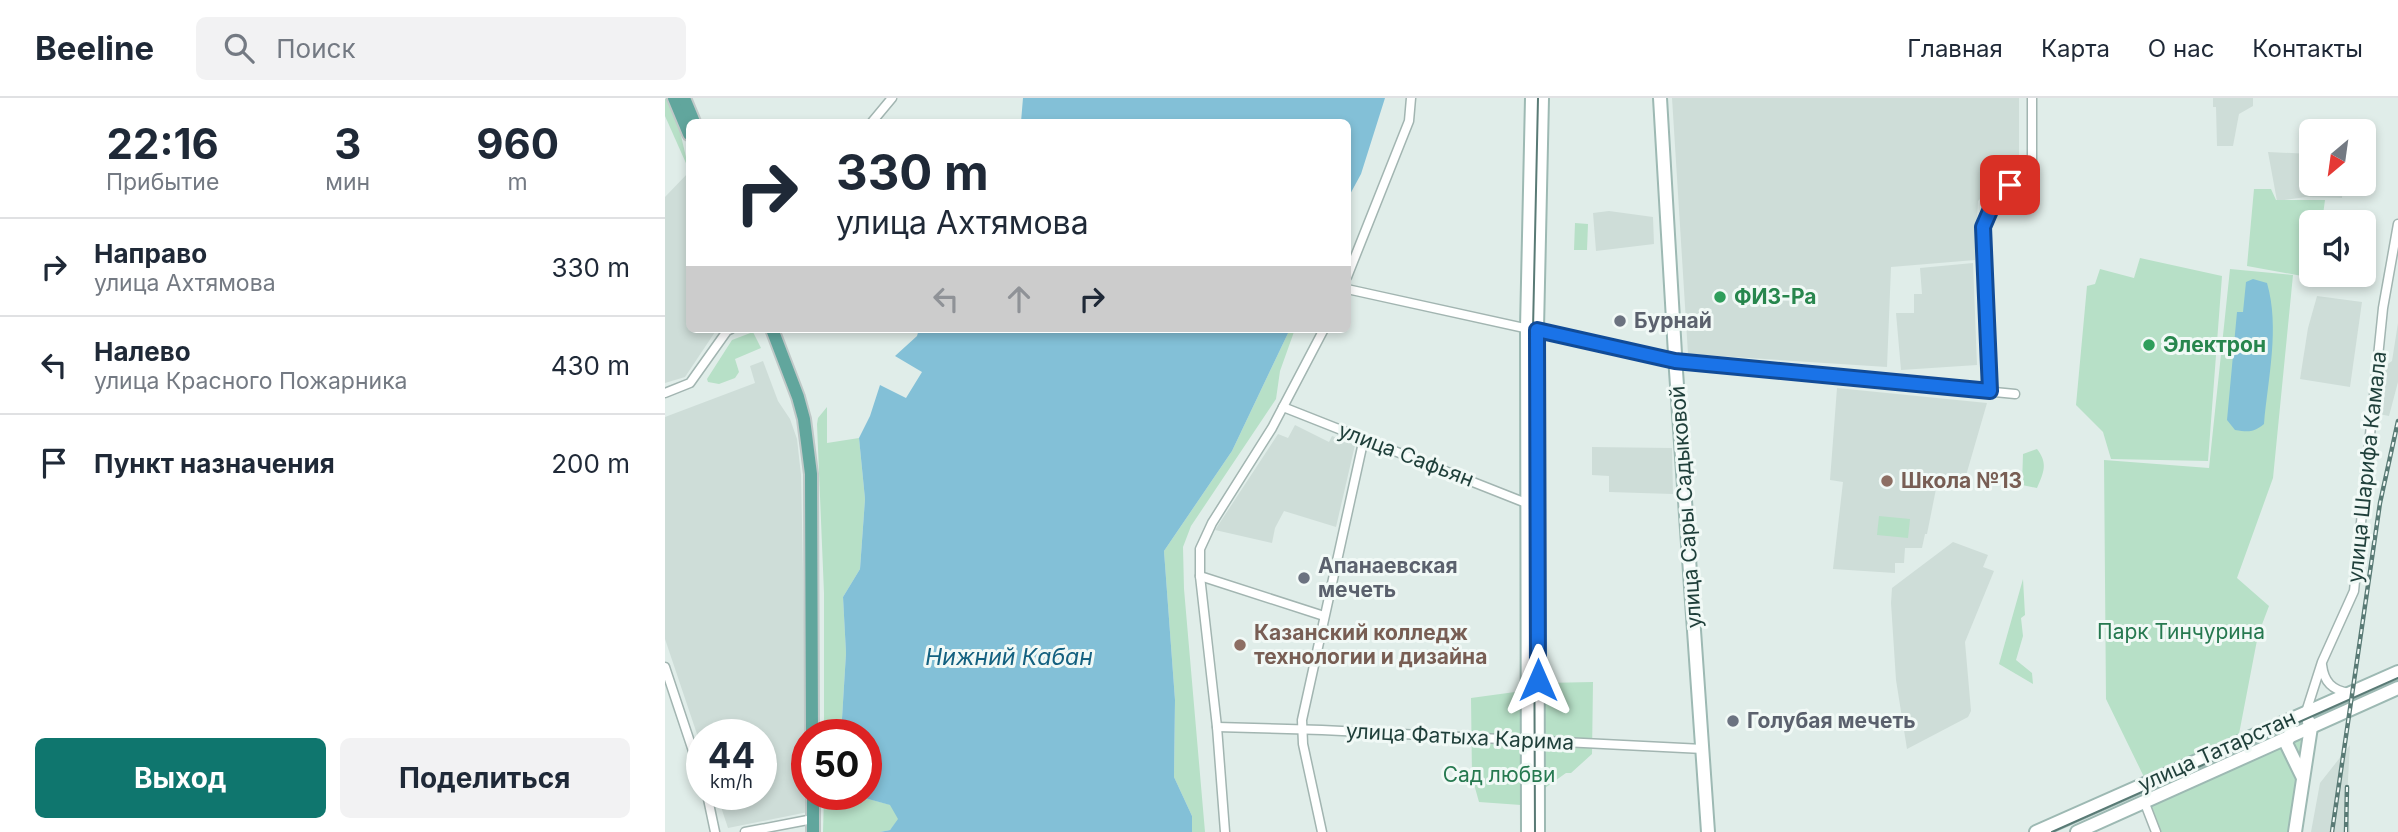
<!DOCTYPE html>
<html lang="ru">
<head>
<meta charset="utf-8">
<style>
	:root { --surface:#fff; --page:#f2f2f3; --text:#1f2937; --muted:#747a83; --line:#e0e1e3; --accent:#0f766e }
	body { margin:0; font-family:Inter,sans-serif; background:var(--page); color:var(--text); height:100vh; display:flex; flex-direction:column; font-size:26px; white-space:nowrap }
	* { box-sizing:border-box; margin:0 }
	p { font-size:23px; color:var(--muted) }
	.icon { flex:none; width:38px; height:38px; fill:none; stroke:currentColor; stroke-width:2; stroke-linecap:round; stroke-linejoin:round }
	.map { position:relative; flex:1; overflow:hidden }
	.side { display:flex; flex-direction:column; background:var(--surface); width:665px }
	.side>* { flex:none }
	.top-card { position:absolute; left:21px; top:21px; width:665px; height:214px; border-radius:10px; box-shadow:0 4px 10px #0003; background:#fff; color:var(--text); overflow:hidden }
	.needle { width:46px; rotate:209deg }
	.fabs { position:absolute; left:1634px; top:21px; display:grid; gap:14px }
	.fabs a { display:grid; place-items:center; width:77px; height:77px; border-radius:10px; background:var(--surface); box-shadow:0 4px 10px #0003; font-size:35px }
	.speed { position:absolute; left:21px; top:621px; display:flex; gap:14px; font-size:35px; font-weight:700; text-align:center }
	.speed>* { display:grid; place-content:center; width:91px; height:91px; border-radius:50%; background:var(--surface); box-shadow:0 4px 10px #0003; line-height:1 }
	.speed small { font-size:18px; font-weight:400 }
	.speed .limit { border:10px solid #d22; background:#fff; color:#111 }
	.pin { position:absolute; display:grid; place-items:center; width:60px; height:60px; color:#fff; margin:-30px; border-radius:14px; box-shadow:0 4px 10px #0006 }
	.me { position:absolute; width:77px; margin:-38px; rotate:0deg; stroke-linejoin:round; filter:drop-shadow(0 0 5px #0008) }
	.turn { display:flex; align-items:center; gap:24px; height:147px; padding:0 35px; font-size:32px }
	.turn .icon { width:91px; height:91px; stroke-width:2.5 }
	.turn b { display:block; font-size:49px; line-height:60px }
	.lanes { display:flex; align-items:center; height:66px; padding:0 35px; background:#0003; justify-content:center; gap:35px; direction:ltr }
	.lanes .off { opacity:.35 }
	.eta { display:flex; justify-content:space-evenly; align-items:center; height:119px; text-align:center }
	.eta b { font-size:42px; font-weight:700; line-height:49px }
	.action { display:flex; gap:14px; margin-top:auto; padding:14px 35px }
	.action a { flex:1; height:80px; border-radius:10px; background:var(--accent); color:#fff; font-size:28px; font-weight:700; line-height:80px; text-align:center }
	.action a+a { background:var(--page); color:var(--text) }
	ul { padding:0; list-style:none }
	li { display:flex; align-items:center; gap:21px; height:98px; padding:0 35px; border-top:2px solid var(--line) }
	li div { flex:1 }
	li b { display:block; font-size:26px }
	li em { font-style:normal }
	header { display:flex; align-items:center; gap:42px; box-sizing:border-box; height:98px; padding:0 35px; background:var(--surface); border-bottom:2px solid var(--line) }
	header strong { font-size:33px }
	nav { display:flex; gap:38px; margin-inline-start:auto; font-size:24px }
	.search { width:490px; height:63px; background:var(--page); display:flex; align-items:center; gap:18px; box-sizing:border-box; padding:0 24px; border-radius:10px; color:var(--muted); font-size:26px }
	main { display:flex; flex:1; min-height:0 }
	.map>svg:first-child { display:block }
	.built { fill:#ceddd8 }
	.green { fill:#b7e0c7 }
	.water { fill:#83c0d7 }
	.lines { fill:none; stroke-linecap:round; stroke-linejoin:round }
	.street-casing { stroke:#a2b5b1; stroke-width:11 }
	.secondary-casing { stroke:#9db9b3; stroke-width:16 }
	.primary-casing { stroke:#c0c9c8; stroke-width:16 }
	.street { stroke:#fff; stroke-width:8 }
	.secondary { stroke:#fff; stroke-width:12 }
	.primary { stroke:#61a69d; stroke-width:12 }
	.tram { stroke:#597a75; stroke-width:2 }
	.rail-casing { stroke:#597a75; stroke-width:4.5 }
	.rail { stroke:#f1f9f6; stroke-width:2; stroke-dasharray:5; stroke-linecap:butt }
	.route-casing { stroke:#114b97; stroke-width:18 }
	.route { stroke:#1a73e8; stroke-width:12 }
	.leisure-dot { fill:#2e9e5b; stroke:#f1f9f6; stroke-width:2.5 }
	.worship-dot { fill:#6b7280; stroke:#f1f9f6; stroke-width:2.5 }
	.education-dot { fill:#8d6e63; stroke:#f1f9f6; stroke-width:2.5 }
	.labels { text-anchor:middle; stroke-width:6; stroke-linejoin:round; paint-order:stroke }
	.leisure-label { font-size:21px; font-weight:bold; fill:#27864d; stroke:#f1f9f6; text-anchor:start }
	.worship-label { font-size:21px; font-weight:bold; fill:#5b616d; stroke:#f1f9f6; text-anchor:start }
	.street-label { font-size:21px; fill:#1f3f3a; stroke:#f1f9f6 }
	.education-label { font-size:21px; font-weight:bold; fill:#785e54; stroke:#f1f9f6; text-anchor:start }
	.park-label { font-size:21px; fill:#267950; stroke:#f1f9f6 }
	.water-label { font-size:23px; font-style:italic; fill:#146180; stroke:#f1f9f6 }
</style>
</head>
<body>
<header>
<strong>Beeline</strong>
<div class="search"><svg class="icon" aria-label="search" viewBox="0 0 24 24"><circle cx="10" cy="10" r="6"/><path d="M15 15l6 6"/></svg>Поиск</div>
<nav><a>Главная</a><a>Карта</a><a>О нас</a><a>Контакты</a></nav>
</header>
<main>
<section class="side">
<div class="eta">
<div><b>22:16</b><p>Прибытие</p></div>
<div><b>3</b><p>мин</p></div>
<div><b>960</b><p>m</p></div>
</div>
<ul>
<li><svg class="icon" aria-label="right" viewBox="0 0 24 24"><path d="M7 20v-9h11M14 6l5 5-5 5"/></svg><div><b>Направо</b><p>улица Ахтямова</p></div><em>330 m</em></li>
<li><svg class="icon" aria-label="left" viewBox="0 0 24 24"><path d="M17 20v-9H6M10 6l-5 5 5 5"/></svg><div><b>Налево</b><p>улица Красного Пожарника</p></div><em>430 m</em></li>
<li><svg class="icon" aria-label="arrive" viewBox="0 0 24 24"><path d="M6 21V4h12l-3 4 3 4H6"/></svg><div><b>Пункт назначения</b></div><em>200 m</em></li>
</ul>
<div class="action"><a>Выход</a><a>Поделиться</a></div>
</section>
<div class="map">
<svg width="1733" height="734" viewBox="0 0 1733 734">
	<rect width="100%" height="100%" fill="#e0ede9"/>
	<g class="built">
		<polygon points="1007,0 1354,0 1354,63 1313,103 1310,162 1226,169 1222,269 1023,256"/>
		<polygon points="1548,0 1588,0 1588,8 1574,16 1568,48 1552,48 1551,9 1548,9"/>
		<polygon points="1603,54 1647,56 1647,86 1678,86 1677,100 1641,99 1612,103"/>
		<polygon points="24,74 24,231 52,231 20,279 0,285 0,99"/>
		<polygon points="944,113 988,119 989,146 931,153 928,115"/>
		<polygon points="1308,165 1312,267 1236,272 1231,215 1249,215 1249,196 1257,196 1255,170"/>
		<polygon points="1652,198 1697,204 1685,289 1635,281 1643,230"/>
		<polygon points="1733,225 1733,284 1724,318 1714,316 1720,268 1727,263"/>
		<polygon points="98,263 113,303 125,321 132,341 136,377 143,714 63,730 52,697 96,696 96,637 37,637 37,651 0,541 0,319 90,285 85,268"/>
		<polygon points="1172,290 1322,305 1300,381 1273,381 1262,436 1260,436 1257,450 1240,450 1239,465 1230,465 1230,475 1168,471 1178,384 1165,382"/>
		<polygon points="630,327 664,344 667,338 690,347 671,429 619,413 610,430 607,445 550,432 613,336 623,340"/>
		<polygon points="927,349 1007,350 1008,396 944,394 944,378 927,377"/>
		<polygon points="1288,444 1323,457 1318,469 1329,473 1300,544 1306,613 1303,619 1242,651 1231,582 1226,505 1227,490"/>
		<polygon points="1685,647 1682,699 1685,734 1646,734 1655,685"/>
	</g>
	<g class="green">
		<polygon points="3,0 10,12 24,72 0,18 0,1"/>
		<polygon points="1589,91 1606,91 1611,102 1660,102 1657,124 1647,124 1648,180 1582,168"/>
		<polygon points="910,125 923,126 922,152 909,152"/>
		<polygon points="1475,160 1557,178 1543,363 1446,361 1438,334 1411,307 1422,188 1430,186 1435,171 1469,180"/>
		<polygon points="1565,171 1628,177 1608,380 1572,480 1604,508 1593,537 1574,636 1479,679 1441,601 1439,362 1544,370"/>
		<polygon points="625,231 630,231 615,273 611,301 526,428 518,449 519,491 540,734 527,734 527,718 509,679 510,602 499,453 567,353"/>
		<polygon points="88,234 96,250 70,261 74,274 70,280 54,286 43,284 42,281 67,242"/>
		<polygon points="162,309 162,345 194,340 200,401 195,471 178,499 181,555 176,637 159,637 159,495 152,326 153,320"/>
		<path d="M1372,351C1383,365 1379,374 1372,390L1357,387L1358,356Z"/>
		<polygon points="1214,418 1245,421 1243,440 1212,437"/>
		<polygon points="1358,481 1360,517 1356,520 1358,538 1351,562 1367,575 1368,586 1334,566"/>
		<polygon points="928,584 927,656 906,675 901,675 856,707 814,704 807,679 806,600 879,590 880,585"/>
		<polygon points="1641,636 1626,734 1496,734 1485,709"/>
		<polygon points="159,697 195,697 196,699 226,707 234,721 225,732 215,734 158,734"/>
	</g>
	<g class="water">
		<polygon points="358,0 720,0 696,76 683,100 682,24 356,24"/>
		<path d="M1588,181L1602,185C1615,230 1603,280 1599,326C1588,335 1583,334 1570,332L1562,322L1572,214H1578L1581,184Z"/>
		<polygon points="254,231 625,231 567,353 499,453 510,602 509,679 527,718 527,734 215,734 225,732 233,721 225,707 196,699 195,697 201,696 201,637 176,637 181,555 178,499 195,471 200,401 194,340 205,318 215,287 241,300 257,274 230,258 252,238"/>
	</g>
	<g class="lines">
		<g class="street-casing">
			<g id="street">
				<polyline points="207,24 227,0"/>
				<polyline points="682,179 744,23 746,0"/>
				<polyline points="682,191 1010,263 1350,296"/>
				<polyline points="1325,293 1318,129 1331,99 1367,65 1367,0"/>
				<polyline points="0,295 25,285 62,233 66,231"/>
				<polyline points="618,309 866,407"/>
				<polyline points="535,478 659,518"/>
				<path d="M1657,567C1659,584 1667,592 1684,595"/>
				<polyline points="0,569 37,680"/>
				<polyline points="1641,614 1657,564 1689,493 1718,210 1733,126"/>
				<polyline points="552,629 657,632 1038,651"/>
				<polyline points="42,696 50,734"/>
				<polyline points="1479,703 1491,734"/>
				<polyline points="80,734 148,721"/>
				<polyline points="560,734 552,629 535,478 535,451 547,425 607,330 659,231"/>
				<polyline points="657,734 638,646 637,622 699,340"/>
			</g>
		</g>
		<g class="secondary-casing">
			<g id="secondary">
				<polyline points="995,0 1011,273 1043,734"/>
				<polyline points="1627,633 1621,645 1638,680"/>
				<polyline points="863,734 862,230 867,0"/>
				<polyline points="873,734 872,231 877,0"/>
				<polyline points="1371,734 1733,574"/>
				<polyline points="1412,734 1733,590"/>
				<polyline points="1630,734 1646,629 1644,624"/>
			</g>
		</g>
		<g class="primary-casing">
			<g id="primary">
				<polyline points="9,0 24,36"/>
				<polyline points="19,0 29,24"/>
				<polyline points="107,231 133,299 139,321 146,376 147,637"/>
				<polyline points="148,734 148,696"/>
			</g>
		</g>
		<use href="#street" class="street"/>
		<use href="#secondary" class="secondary"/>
		<use href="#primary" class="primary"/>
		<g class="tram">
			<polyline points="870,734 868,231 873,0"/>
			<polyline points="1387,734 1733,580"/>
		</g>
		<g class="rail-casing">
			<g id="rail">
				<polyline points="1667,734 1715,405 1733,323"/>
				<polyline points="1681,734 1682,689"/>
			</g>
		</g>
		<use href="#rail" class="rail"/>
	</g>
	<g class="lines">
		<g class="route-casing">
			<polyline id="route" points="873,582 872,232 1010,263 1325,293 1318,129 1331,99 1345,87"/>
		</g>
		<use href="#route" class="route"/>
	</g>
	<g class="leisure-dot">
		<circle cx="1055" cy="199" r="7"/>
		<circle cx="1484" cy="247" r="7"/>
	</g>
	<g class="worship-dot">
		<circle cx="955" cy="223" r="7"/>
		<circle cx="639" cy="480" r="7"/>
		<circle cx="1068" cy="623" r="7"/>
	</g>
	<g class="education-dot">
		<circle cx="1222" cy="383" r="7"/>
		<circle cx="575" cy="547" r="7"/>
	</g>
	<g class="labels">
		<g class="leisure-label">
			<text x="1069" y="206">ФИЗ-Ра</text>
			<text x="1498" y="254">Электрон</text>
		</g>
		<g class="worship-label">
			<text x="969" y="230">Бурнай</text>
			<text x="653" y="475">Апанаевская<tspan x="653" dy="24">мечеть</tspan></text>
			<text x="1082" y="630">Голубая мечеть</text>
		</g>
		<g class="street-label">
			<text transform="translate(741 357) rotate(21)" y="7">улица Сафьян</text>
			<text transform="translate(1702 369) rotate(-84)" y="7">улица Шарифа Камала</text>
			<text transform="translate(1021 409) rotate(-94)" y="7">улица Сары Садыковой</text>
			<text transform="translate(795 639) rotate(3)" y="7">улица Фатыха Карима</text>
			<text transform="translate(1552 653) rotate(-24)" y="7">улица Татарстан</text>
		</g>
		<g class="education-label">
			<text x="1236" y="390">Школа №13</text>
			<text x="589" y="542">Казанский колледж<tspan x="589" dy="24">технологии и дизайна</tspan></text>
		</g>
		<g class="park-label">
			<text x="1516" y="541">Парк Тинчурина</text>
			<text x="834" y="684">Сад любви</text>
		</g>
		<g class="water-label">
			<text x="344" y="567">Нижний Кабан</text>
		</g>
	</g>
</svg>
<div class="fabs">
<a><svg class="needle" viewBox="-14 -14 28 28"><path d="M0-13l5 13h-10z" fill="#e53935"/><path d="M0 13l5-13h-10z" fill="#747a83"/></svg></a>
<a><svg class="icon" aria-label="sound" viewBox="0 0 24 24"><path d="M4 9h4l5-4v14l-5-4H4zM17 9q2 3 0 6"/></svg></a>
</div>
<div class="speed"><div>44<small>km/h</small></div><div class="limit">50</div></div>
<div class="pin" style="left:1345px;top:87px;background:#d93025"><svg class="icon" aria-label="arrive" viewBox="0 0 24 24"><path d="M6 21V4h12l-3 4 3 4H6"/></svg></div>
<svg class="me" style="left:873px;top:582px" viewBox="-20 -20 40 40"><path d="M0-17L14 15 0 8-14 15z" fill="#1a73e8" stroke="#fff" stroke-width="4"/></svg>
<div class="top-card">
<div class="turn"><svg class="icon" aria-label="right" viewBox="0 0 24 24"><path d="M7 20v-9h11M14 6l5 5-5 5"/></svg><div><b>330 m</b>улица Ахтямова</div></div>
<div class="lanes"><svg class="icon off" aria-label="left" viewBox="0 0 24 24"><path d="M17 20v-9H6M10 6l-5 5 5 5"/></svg><svg class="icon off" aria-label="ahead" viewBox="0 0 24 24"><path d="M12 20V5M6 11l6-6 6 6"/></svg><svg class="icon" aria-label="right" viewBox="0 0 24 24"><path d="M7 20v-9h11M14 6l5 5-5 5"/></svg></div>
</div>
</div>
</main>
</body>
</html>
